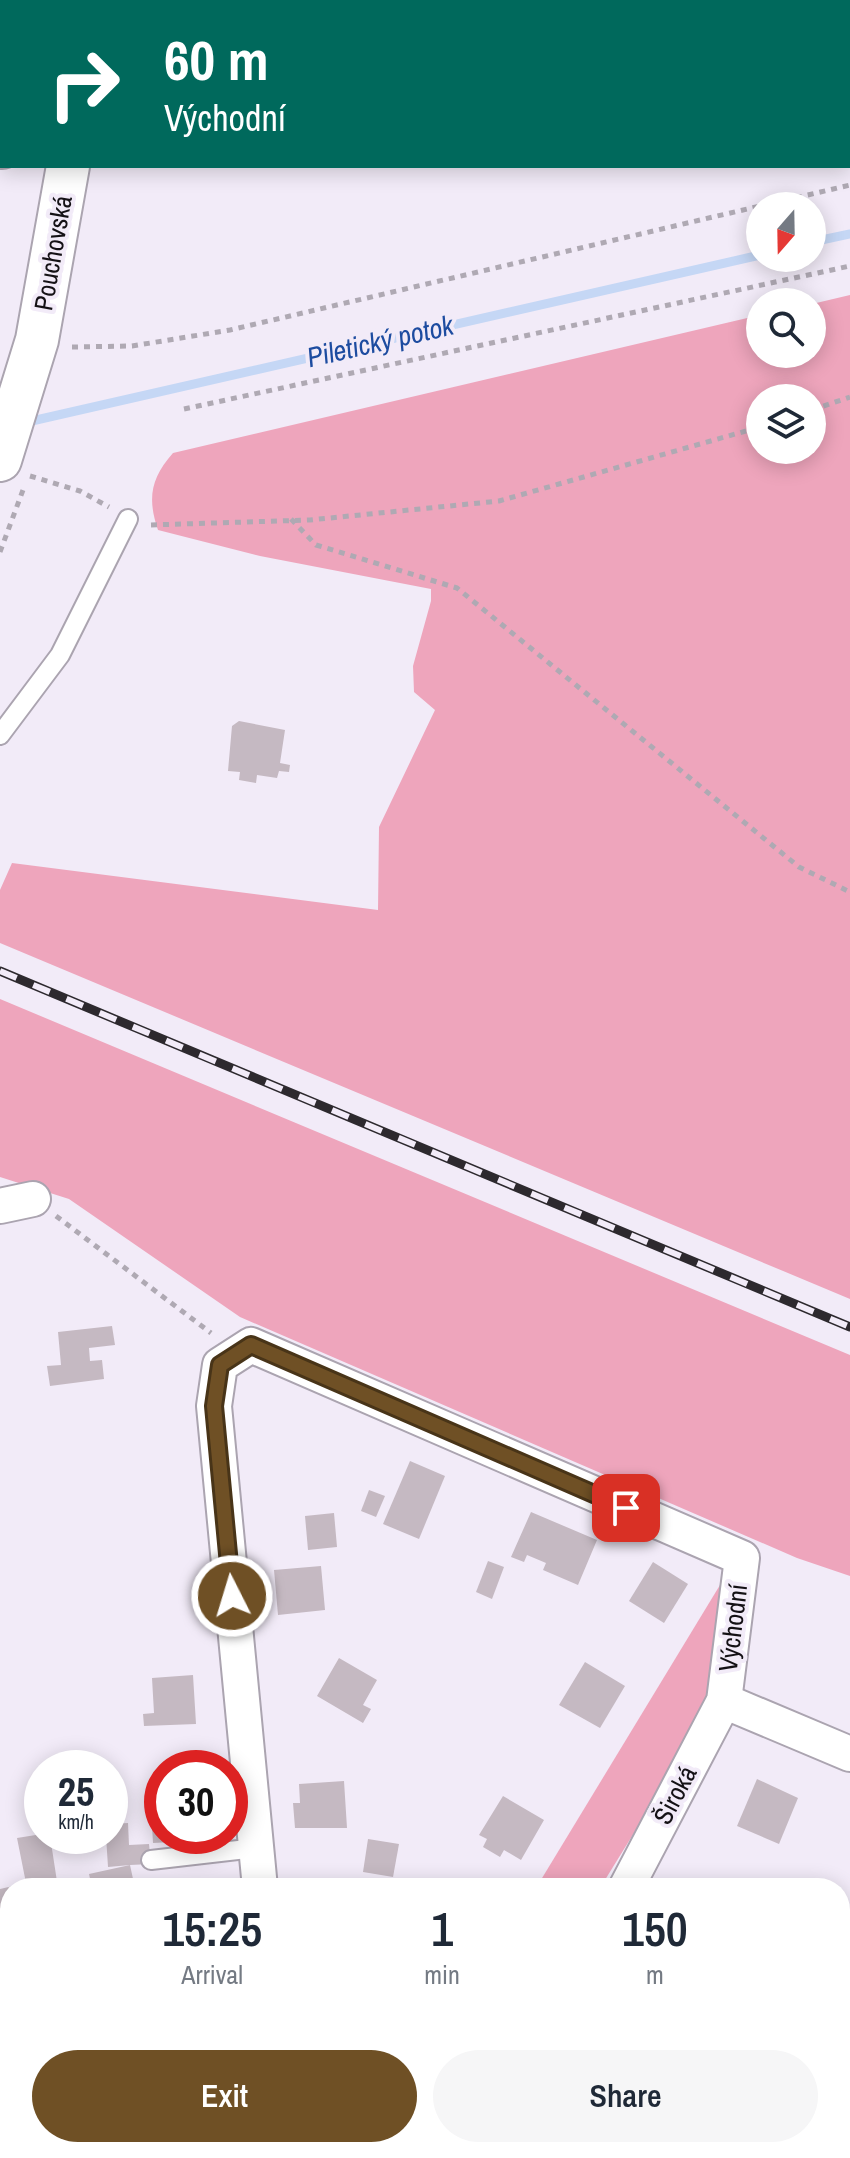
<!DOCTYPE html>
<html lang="en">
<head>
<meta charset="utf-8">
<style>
	:root { --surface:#fff; --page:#f6f6f7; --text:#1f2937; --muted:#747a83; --accent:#6f5025 }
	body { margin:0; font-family:"Archivo Narrow",sans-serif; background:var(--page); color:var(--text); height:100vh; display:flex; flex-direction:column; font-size:30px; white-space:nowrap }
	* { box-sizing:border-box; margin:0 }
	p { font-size:26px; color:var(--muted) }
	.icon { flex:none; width:44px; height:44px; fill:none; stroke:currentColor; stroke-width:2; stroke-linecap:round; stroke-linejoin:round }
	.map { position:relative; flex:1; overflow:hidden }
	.drawer { position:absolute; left:0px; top:1878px; width:850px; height:280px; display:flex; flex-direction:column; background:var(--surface); border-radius:32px 32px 0 0; box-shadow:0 4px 20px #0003 }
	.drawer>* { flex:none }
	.hud { position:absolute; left:0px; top:0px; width:850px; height:168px; box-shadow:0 4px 20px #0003; background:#00695c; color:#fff; overflow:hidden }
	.needle { width:52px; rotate:200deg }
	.tools { position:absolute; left:746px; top:192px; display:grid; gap:16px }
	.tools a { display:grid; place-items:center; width:80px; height:80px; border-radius:50%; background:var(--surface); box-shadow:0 4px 20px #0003; font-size:40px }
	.speed { position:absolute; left:24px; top:1750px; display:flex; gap:16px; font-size:40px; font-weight:700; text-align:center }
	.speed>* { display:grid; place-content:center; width:104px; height:104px; border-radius:50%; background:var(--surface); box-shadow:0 4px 20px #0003; line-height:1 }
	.speed small { font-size:20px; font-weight:400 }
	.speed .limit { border:12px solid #d22; background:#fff; color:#111 }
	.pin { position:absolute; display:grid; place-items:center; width:68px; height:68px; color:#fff; margin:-34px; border-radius:16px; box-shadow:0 4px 12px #0006 }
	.me { position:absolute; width:88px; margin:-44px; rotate:355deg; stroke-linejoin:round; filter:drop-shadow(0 0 6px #0008) }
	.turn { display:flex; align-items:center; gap:28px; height:168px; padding:0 32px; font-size:36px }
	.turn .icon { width:104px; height:104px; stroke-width:2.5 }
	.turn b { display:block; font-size:56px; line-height:68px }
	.eta { display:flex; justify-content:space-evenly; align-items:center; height:136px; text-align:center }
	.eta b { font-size:48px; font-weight:600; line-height:56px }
	.primary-button { display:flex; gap:16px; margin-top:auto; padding:16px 32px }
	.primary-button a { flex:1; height:92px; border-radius:48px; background:var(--accent); color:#fff; font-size:32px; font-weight:600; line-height:92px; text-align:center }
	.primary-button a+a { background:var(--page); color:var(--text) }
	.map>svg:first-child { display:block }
	.green { fill:#eea5bc; fill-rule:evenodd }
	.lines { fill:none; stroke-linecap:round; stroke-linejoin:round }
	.stream { stroke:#c5d7f5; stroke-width:9 }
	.building { fill:#c5b9c2 }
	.service-casing { stroke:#aba4b0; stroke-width:22 }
	.minor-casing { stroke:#aba4b0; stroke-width:38 }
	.tertiary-casing { stroke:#aba4b0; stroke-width:46 }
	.path { stroke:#afa9b3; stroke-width:5; stroke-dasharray:6 6; stroke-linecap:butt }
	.service { stroke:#fff; stroke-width:18 }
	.minor { stroke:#fff; stroke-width:34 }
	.tertiary { stroke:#fff; stroke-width:42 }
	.rail-casing { stroke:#2d292e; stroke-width:9 }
	.rail { stroke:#f2ebf8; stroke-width:6; stroke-dasharray:18; stroke-linecap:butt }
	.route-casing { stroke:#483418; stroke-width:20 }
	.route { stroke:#6f5025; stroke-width:14 }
	.labels { text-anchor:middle; stroke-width:8; stroke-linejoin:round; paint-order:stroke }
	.street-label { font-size:26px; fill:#141115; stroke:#f2ebf8 }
	.water-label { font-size:28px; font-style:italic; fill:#1d4ca0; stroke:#f2ebf8 }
</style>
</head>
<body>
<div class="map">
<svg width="850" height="2158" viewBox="0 0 850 2158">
	<rect width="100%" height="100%" fill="#f2ebf8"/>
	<g class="green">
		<path d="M850,295V1299L0,943V890L12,863L378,910L379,827L435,710L414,692L413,666L431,601V589L260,556L158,530C147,498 151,478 173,453L760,315V354H812V304ZM760,398H812V450H760Z"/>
		<polygon points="0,999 850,1355 850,1576 797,1558 240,1317 69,1199 0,1177"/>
		<polygon points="720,1585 721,1692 600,1888 536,1888"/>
	</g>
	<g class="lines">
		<g class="stream">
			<polyline points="812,242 850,234"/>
			<polyline points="23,423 760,255"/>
		</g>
	</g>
	<g class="building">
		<polygon points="239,721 285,730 280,763 290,765 289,772 279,771 277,778 257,775 256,783 239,780 240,772 228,771 232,726"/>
		<polygon points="112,1326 115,1345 89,1348 90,1361 102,1360 104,1379 50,1386 47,1366 61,1365 58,1332"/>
		<polygon points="410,1461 445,1476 419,1539 383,1524"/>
		<polygon points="369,1490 385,1496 376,1517 361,1511"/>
		<polygon points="531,1512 597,1540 578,1585 543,1570 546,1563 527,1555 524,1562 511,1557"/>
		<polygon points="334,1513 337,1547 308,1550 305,1516"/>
		<polygon points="488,1561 504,1567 492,1599 476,1592"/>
		<polygon points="653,1562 688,1584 664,1623 629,1601"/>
		<polygon points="321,1566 325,1610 278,1615 274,1570"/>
		<polygon points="339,1658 377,1680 363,1705 371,1709 363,1723 317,1696"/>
		<polygon points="585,1662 625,1686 600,1728 559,1705"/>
		<polygon points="193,1675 196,1724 144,1726 143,1714 154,1713 152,1678"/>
		<polygon points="757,1779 798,1798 779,1844 737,1826"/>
		<polygon points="157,1781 162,1781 162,1825 160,1825"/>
		<polygon points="344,1781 347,1828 295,1828 293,1803 300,1803 299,1784"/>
		<polygon points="503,1796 544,1820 521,1860 504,1850 500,1857 483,1847 487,1839 479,1835"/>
		<polygon points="128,1823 129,1845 149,1844 151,1864 130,1865 135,1888 92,1888 89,1874 130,1865 108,1867 106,1836 110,1836 110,1824"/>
		<polygon points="162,1825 162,1836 210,1836 210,1840 153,1843 152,1826"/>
		<polygon points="42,1834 50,1836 58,1888 10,1888 10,1906 0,1908 0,1889 26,1883 17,1838"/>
		<polygon points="368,1839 399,1844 393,1877 363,1872"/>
		<polygon points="4,1932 10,1958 10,1982 0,1984 0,1933"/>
		<polygon points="197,2148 240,2148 258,2151 257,2158 186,2158"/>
		<polygon points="539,2148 592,2148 588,2158 535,2158"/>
	</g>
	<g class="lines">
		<g class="service-casing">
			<g id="service">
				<polyline points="479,2 479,0"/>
				<polyline points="848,74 850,74"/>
				<polyline points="0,735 60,655 128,519"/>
				<polyline points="151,1860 256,1848"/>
			</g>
		</g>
		<g class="minor-casing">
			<g id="minor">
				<polyline points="0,1206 33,1199"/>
				<polyline points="724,1701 850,1754"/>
				<polyline points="260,1888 214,1406 220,1365 251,1345 742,1558 724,1701 626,1888"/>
				<polyline points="0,2054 10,2052"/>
				<polyline points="740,2148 764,2158"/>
				<polyline points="476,2158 482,2148"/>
			</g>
		</g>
		<g class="tertiary-casing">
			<g id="tertiary">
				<polyline points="87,2 87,0"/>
				<polyline points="0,147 2,147"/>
				<polyline points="0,460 37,340 68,166"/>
			</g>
		</g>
		<g class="path">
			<polyline points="761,206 850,185"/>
			<polyline points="72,347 132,346 230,330 760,206"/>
			<polyline points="184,409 850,266"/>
			<polyline points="812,410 850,397"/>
			<polyline points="30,476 80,491 109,507"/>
			<polyline points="291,519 316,545 457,588 799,867 850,892"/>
			<polyline points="151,525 310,520 499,501 760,427"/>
			<polyline points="0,552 23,490"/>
			<polyline points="56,1216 211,1333"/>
		</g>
		<use href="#service" class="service"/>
		<use href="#minor" class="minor"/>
		<use href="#tertiary" class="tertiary"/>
		<g class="rail-casing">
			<polyline id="rail" points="0,971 850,1327"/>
		</g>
		<use href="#rail" class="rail"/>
	</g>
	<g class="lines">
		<g class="route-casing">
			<polyline id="route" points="232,1596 214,1406 220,1365 251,1345 626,1508"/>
		</g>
		<use href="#route" class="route"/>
	</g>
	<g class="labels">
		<g class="street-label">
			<text transform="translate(53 253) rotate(-80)" y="9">Pouchovská</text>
			<text transform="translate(733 1628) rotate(-83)" y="9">Východní</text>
			<text transform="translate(675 1795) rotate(-62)" y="9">Široká</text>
		</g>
		<g class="water-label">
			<text transform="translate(380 341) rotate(-13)" y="10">Piletický potok</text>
		</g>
	</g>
</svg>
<div class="tools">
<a><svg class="needle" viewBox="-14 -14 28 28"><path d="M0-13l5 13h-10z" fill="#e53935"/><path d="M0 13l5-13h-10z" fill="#747a83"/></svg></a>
<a><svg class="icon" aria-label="search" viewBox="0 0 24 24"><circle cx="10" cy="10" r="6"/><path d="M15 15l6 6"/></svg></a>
<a><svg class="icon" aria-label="layers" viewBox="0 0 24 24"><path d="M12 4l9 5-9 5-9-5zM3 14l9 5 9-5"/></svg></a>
</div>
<div class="speed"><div>25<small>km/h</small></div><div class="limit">30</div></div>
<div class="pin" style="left:626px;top:1508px;background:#d93025"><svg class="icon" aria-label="arrive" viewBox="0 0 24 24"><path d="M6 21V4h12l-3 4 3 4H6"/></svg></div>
<svg class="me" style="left:232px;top:1596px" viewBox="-20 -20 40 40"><circle r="17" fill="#6f5025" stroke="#fff" stroke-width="3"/><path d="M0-11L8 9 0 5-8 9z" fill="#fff"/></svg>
<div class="hud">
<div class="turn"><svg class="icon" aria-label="right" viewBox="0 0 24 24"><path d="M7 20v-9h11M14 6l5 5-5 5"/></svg><div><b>60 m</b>Východní</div></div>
</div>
<section class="drawer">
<div class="eta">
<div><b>15:25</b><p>Arrival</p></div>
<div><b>1</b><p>min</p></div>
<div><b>150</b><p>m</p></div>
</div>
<div class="primary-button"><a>Exit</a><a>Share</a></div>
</section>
</div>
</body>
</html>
